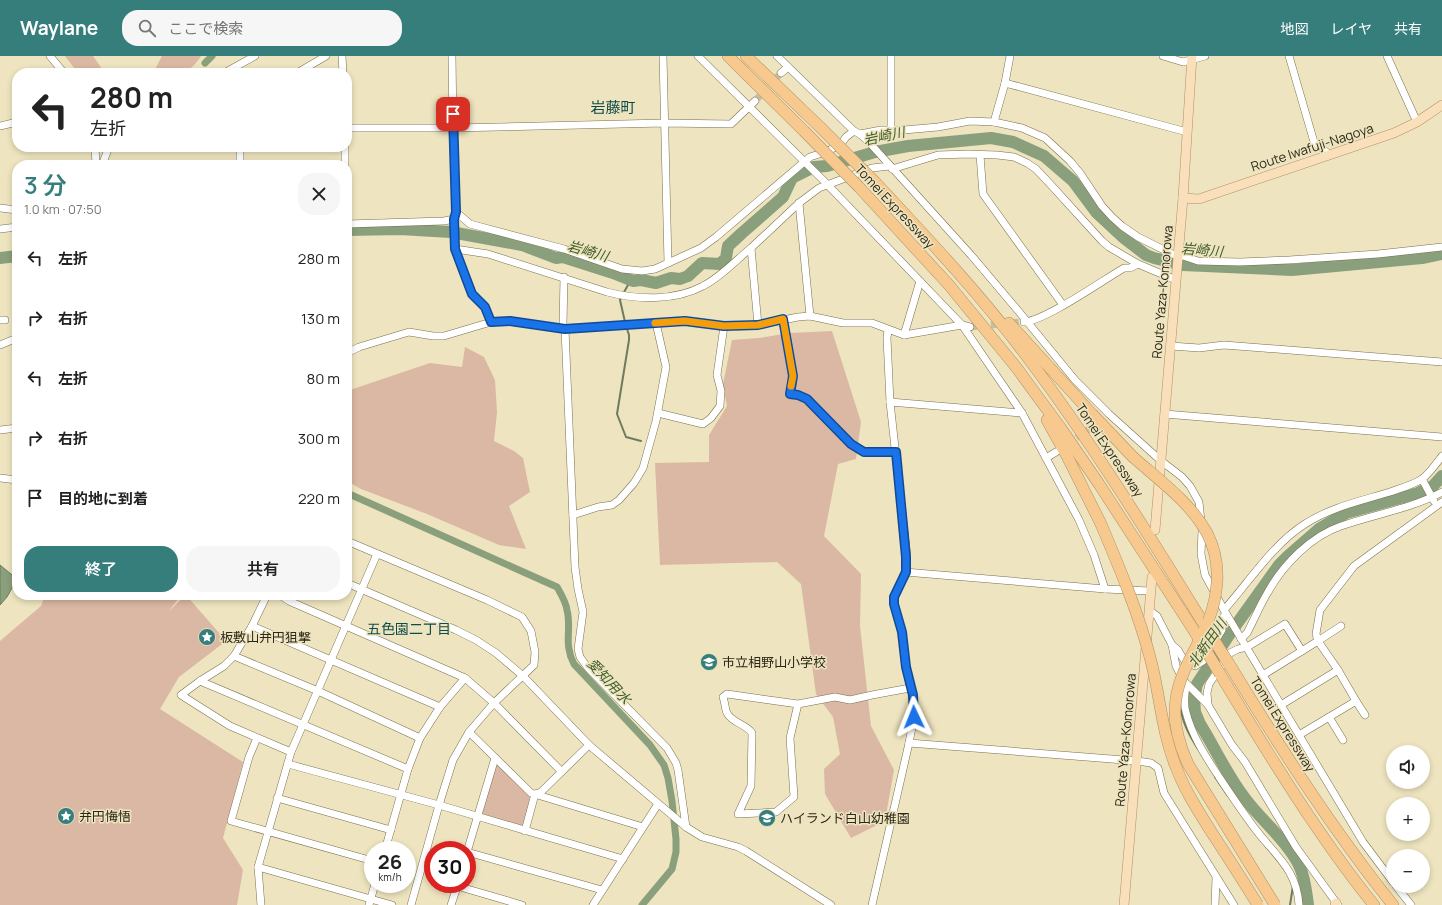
<!DOCTYPE html>
<html lang="ja">
<head>
<meta charset="utf-8">
<style>
	:root { --surface:#fff; --page:#f6f6f6; --text:#222; --muted:#767676; --accent:#357e7c }
	body { margin:0; font-family:Manrope,"Noto Sans JP",sans-serif; background:var(--page); color:var(--text); height:100vh; display:flex; flex-direction:column; font-size:15px; white-space:nowrap }
	* { box-sizing:border-box; margin:0 }
	p { font-size:13px; color:var(--muted) }
	.icon { flex:none; width:22px; height:22px; fill:none; stroke:currentColor; stroke-width:2; stroke-linecap:round; stroke-linejoin:round }
	.map { position:relative; flex:1; overflow:hidden }
	.side { position:absolute; left:12px; top:104px; width:340px; height:440px; display:flex; flex-direction:column; background:var(--surface); border-radius:16px; box-shadow:0 2px 6px #0003 }
	.side>* { flex:none }
	.top-card { position:absolute; left:12px; top:12px; width:340px; height:84px; border-radius:16px; box-shadow:0 2px 6px #0003; background:#fff; color:var(--text); overflow:hidden }
	.controls { position:absolute; left:1386px; top:689px; display:grid; gap:8px }
	.controls a { display:grid; place-items:center; width:44px; height:44px; border-radius:50%; background:var(--surface); box-shadow:0 2px 6px #0003; font-size:20px }
	.speed { position:absolute; left:364px; top:785px; display:flex; gap:8px; font-size:20px; font-weight:700; text-align:center }
	.speed>* { display:grid; place-content:center; width:52px; height:52px; border-radius:50%; background:var(--surface); box-shadow:0 2px 6px #0003; line-height:1 }
	.speed small { font-size:10px; font-weight:400 }
	.speed .limit { border:6px solid #d22; background:#fff; color:#111 }
	.pin { position:absolute; display:grid; place-items:center; width:34px; height:34px; color:#fff; margin:-17px; border-radius:8px; box-shadow:0 2px 6px #0006 }
	.me { position:absolute; width:44px; margin:-22px; rotate:358deg; stroke-linejoin:round; filter:drop-shadow(0 0 3px #0008) }
	.turn { display:flex; align-items:center; gap:14px; height:84px; padding:0 12px; font-size:18px }
	.turn .icon { width:52px; height:52px; stroke-width:2.5 }
	.turn b { display:block; font-size:28px; line-height:34px }
	.round { display:grid; place-items:center; flex:none; width:42px; height:42px; border-radius:16px; background:var(--page) }
	.summary { display:flex; align-items:center; justify-content:space-between; height:68px; padding:0 12px }
	h1 { font-size:24px; font-weight:600; line-height:30px; color:var(--accent) }
	.action { display:flex; gap:8px; margin-top:auto; padding:8px 12px }
	.action a { flex:1; height:46px; border-radius:16px; background:var(--accent); color:#fff; font-size:16px; font-weight:600; line-height:46px; text-align:center }
	.action a+a { background:var(--page); color:var(--text) }
	ul { padding:0; list-style:none }
	li { display:flex; align-items:center; gap:12px; height:60px; padding:0 12px }
	li div { flex:1 }
	li b { display:block; font-size:15px }
	li em { font-style:normal }
	header { display:flex; align-items:center; gap:24px; box-sizing:border-box; height:56px; padding:0 20px; background:var(--accent); color:#fff }
	header strong { font-size:19px }
	nav { display:flex; gap:22px; margin-inline-start:auto; font-size:14px }
	.search { width:280px; height:36px; background:var(--page); display:flex; align-items:center; gap:10px; box-sizing:border-box; padding:0 14px; border-radius:16px; color:var(--muted); font-size:15px }
	.map>svg:first-child { display:block }
	.green { fill:#dbb8a3 }
	.water { fill:#8a9f7c; stroke:#6e7b5e }
	.lines { fill:none; stroke-linecap:round; stroke-linejoin:round }
	.stream { stroke:#6e7b5e; stroke-width:2 }
	.canal { stroke:#8a9f7c; stroke-width:7 }
	.river { stroke:#8a9f7c; stroke-width:12 }
	.minor-tunnel { stroke:#c7be9e; stroke-width:7; stroke-dasharray:7 3.5; stroke-linecap:butt }
	.minor-casing { stroke:#79704f; stroke-width:8 }
	.major-casing { stroke:#b09065; stroke-width:10 }
	.highway-casing { stroke:#b09065; stroke-width:12 }
	.minor { stroke:#fff; stroke-width:7 }
	.major { stroke:#fadfbb; stroke-width:9 }
	.highway { stroke:#f7c98e; stroke-width:11 }
	.highway-bridge-casing { stroke:#b09065; stroke-width:12; stroke-linecap:butt }
	.highway-bridge { stroke:#f7c98e; stroke-width:11 }
	.route-casing { stroke:#114b97; stroke-width:10 }
	.route { stroke:#1a73e8; stroke-width:7 }
	.slow { stroke:#f59e0b; stroke-width:7 }
	.labels { text-anchor:middle; stroke-width:3; stroke-linejoin:round; paint-order:stroke }
	.street-label { font-size:13px; fill:#2b2719; stroke:#eee4bf }
	.poi-label { font-size:13px; fill:#2b2719; stroke:#eee4bf; text-anchor:start }
	.water-label { font-size:14px; font-style:italic; fill:#415f2b; stroke:#eee4bf }
	.neighbourhood-label { font-size:14px; fill:#0d4c4b; stroke:#eee4bf }
	.quarter-label { font-size:15px; fill:#0d4c4b; stroke:#eee4bf }
</style>
</head>
<body>
<header>
<strong>Waylane</strong>
<div class="search"><svg class="icon" aria-label="search" viewBox="0 0 24 24"><circle cx="10" cy="10" r="6"/><path d="M15 15l6 6"/></svg>ここで検索</div>
<nav><a>地図</a><a>レイヤ</a><a>共有</a></nav>
</header>
<div class="map">
<svg width="1442" height="849" viewBox="0 0 1442 849">
	<rect width="100%" height="100%" fill="#eee4bf"/>
	<g class="green">
		<polygon points="65,0 93,0 105,17 78,17"/>
		<path d="M162,0H201C187,22 176,17 153,17Z"/>
		<polygon points="832,275 861,366 856,403 838,408 824,480 861,518 860,570 871,670 894,714 885,765 851,782 825,738 824,713 840,698 833,661 816,638 801,528 777,506 660,509 655,407 709,406 709,379 727,350 723,328 732,284 759,282 790,277"/>
		<polygon points="465,291 484,301 495,324 497,356 494,385 514,395 523,402 530,436 509,450 526,493 499,489 427,458 361,433 347,425 347,335 430,307 462,311"/>
		<polygon points="45,539 181,539 169,555 186,539 226,585 179,621 160,653 243,706 223,782 243,814 237,849 0,849 0,585 41,550"/>
		<polygon points="496,706 530,741 523,772 480,759"/>
	</g>
	<polygon class="water" points="0,509 17,523 7,541 0,549"/>
	<g class="lines">
		<g class="stream">
			<polyline points="623,238 628,229 633,225"/>
			<polyline points="621,242 620,244 625,266"/>
			<polyline points="626,270 629,279 629,284 617,358 626,381 641,385"/>
			<path d="M1180,649C1182,666 1189,679 1198,693"/>
			<polyline points="1215,721 1228,740"/>
			<polyline points="1290,849 1293,830"/>
		</g>
		<g class="canal">
			<polyline points="205,7 212,0"/>
			<path d="M347,437L557,531C561,538 566,546 567,554C572,574 563,587 574,608L650,689L664,709L668,722L672,745L676,783V796L672,813L642,849"/>
		</g>
		<g class="river">
			<polyline points="347,174 400,173 451,176 522,189 556,202 563,201 613,217 633,225 641,224 656,227 671,222 680,223 688,220 702,207 720,208 726,202 728,190 742,177 783,141 792,122 814,111 827,110 875,96 908,90 991,82 1013,86 1044,100 1073,125 1096,156 1124,182 1146,199 1154,202 1183,209 1292,214 1422,202 1442,198"/>
			<polyline points="0,202 17,200"/>
			<path d="M1308,849C1306,834 1304,815 1295,802C1281,779 1260,763 1244,741C1227,719 1215,692 1200,668L1195,656L1194,643L1197,628L1231,576L1279,509L1288,500L1319,473L1346,457L1418,437L1433,430L1442,420"/>
		</g>
		<g class="minor-tunnel">
			<polyline points="755,45 781,17"/>
			<polyline points="970,271 1022,266"/>
			<polyline points="1068,388 1102,364"/>
		</g>
		<g class="minor-casing">
			<g id="minor">
				<polyline points="50,0 64,17"/>
				<polyline points="342,0 343,17"/>
				<polyline points="452,0 453,72 456,156 454,163 455,193 472,238 485,251 491,266"/>
				<polyline points="663,0 668,207"/>
				<polyline points="698,0 823,124 962,269 1022,357 1079,464 1094,499 1105,533"/>
				<polyline points="777,0 854,75 860,78 867,84 971,199 1020,257 1075,324 1109,358 1160,404 1182,421 1190,430 1199,446 1202,475 1201,498 1205,519 1224,554 1299,679 1363,786 1393,826"/>
				<polyline points="891,0 891,73"/>
				<polyline points="1163,0 1183,6 1205,0"/>
				<polyline points="1289,0 1314,86 1330,99"/>
				<polyline points="1387,0 1417,66"/>
				<polyline points="224,17 255,0"/>
				<polyline points="297,17 326,0"/>
				<polyline points="781,17 788,11"/>
				<polyline points="1005,27 1187,76"/>
				<polyline points="994,66 1022,72 1045,82 1070,105 1080,117 1102,150 1112,161 1122,170 1138,181 1172,198 1183,200 1198,205 1240,206 1289,204 1378,198 1442,191"/>
				<polyline points="0,70 17,66"/>
				<polyline points="347,72 453,72 664,67 731,68 755,45"/>
				<polyline points="860,78 881,74 904,74 938,71 970,65 994,66 1005,27 1010,0"/>
				<polyline points="95,91 96,109"/>
				<polyline points="240,91 240,109"/>
				<polyline points="345,91 345,109"/>
				<polyline points="980,99 983,138 1063,249"/>
				<polyline points="102,109 109,91"/>
				<polyline points="892,113 938,99 968,98 997,99 1014,101 1027,107 1036,113 1051,129 1102,185 1109,191 1138,208"/>
				<polyline points="799,147 810,260"/>
				<polyline points="0,152 17,154"/>
				<polyline points="456,156 470,168 564,193 622,213 642,215 655,213 701,192 716,181 810,101 828,95 841,88 846,81 854,75"/>
				<polyline points="347,168 444,165 454,163"/>
				<polyline points="0,173 17,171"/>
				<path d="M455,193L488,198L607,236C638,244 675,245 703,230C721,221 736,204 751,192"/>
				<polyline points="564,221 563,269 565,273 575,511 578,533 583,556 578,593 580,601 588,612 667,692 676,707 678,714 686,771"/>
				<polyline points="783,263 793,320 790,338 798,339 807,343 851,388 864,396 896,396"/>
				<polyline points="0,264 5,264"/>
				<path d="M1024,266C1045,265 1103,224 1124,212H1130L1138,208L1176,224"/>
				<polyline points="758,269 751,192 799,147 819,132 872,112 890,110"/>
				<polyline points="904,279 920,225"/>
				<polyline points="0,289 17,282"/>
				<polyline points="1171,290 1199,292 1224,289 1442,306"/>
				<polyline points="347,297 359,291 409,276 433,280 444,280 491,266 510,265 565,273 685,265 724,270 758,269 798,261 810,260 843,267 872,267 904,279 962,269 970,271"/>
				<polyline points="890,346 1022,357"/>
				<polyline points="658,357 703,368 711,362 720,350 721,335 717,319 724,270"/>
				<polyline points="1165,358 1442,381"/>
				<polyline points="0,374 17,372"/>
				<polyline points="1046,402 1056,396"/>
				<polyline points="0,422 17,424"/>
				<polyline points="1422,423 1434,445"/>
				<polyline points="573,459 598,451 612,449 619,444 634,427 643,412 656,365 666,311 656,267"/>
				<polyline points="347,485 487,544 522,561 531,575 535,596 534,609 494,647 469,676 453,704 439,749 411,849"/>
				<polyline points="905,516 1105,533 1150,535"/>
				<polyline points="347,527 456,574 476,584 496,597 523,620 589,689 686,771 702,781 738,791 746,795 831,849"/>
				<polyline points="267,539 252,570 234,600 224,610 200,625 181,639 230,670 291,696"/>
				<polyline points="280,539 289,545 465,622 494,647 561,715"/>
				<polyline points="1149,554 1157,560 1172,589 1178,594 1184,604 1195,610 1203,605 1222,574 1223,561 1226,558"/>
				<path d="M1224,554C1249,526 1273,488 1305,468C1331,451 1361,445 1390,436C1401,432 1413,429 1422,423C1429,418 1436,408 1442,400"/>
				<polyline points="252,570 440,651"/>
				<path d="M1241,583L1247,577C1254,564 1260,549 1268,536C1283,509 1311,480 1341,470C1375,458 1410,453 1442,436"/>
				<polyline points="1172,589 1176,610 1183,624 1208,649"/>
				<polyline points="1302,595 1285,568 1247,591 1238,593 1230,597 1209,628 1207,637 1208,649 1232,689 1245,706 1296,791 1338,849"/>
				<polyline points="234,600 318,635 420,682"/>
				<polyline points="1263,619 1318,585 1316,578 1320,554 1354,510 1442,446"/>
				<polyline points="200,625 408,713"/>
				<path d="M1186,629C1185,638 1183,647 1186,656C1192,680 1206,701 1219,721C1231,739 1243,757 1256,774C1276,800 1297,814 1299,849"/>
				<polyline points="1356,645 1365,659"/>
				<path d="M798,648L790,682L794,741L776,756L738,758L751,730L752,677C746,668 732,667 727,657C725,653 725,646 723,641L727,638L798,648L835,641L850,644L872,639L910,632"/>
				<polyline points="1281,649 1338,614"/>
				<polyline points="1329,661 1343,684"/>
				<polyline points="469,676 531,737 643,771"/>
				<polyline points="1299,679 1356,645 1338,614 1318,585 1341,570"/>
				<polyline points="257,682 249,701 231,765 373,805"/>
				<polyline points="909,687 1137,705 1151,707 1158,712 1164,737 1234,849"/>
				<polyline points="288,708 439,749 623,803"/>
				<polyline points="277,742 391,774"/>
				<polyline points="525,775 535,738 541,736 589,689"/>
				<polyline points="385,794 408,713 420,682 440,651 465,622"/>
				<polyline points="467,796 602,834"/>
				<polyline points="467,796 495,702"/>
				<polyline points="258,811 392,849"/>
				<polyline points="457,830 522,849"/>
				<polyline points="1396,830 1411,849"/>
				<polyline points="261,849 258,811 291,696 377,498"/>
				<polyline points="369,849 375,828"/>
				<polyline points="451,849 458,828"/>
				<polyline points="593,849 658,748"/>
				<polyline points="872,849 909,687 914,661 913,639 906,611 902,576 894,548 894,541 905,516 907,501 890,346 887,282 888,274"/>
				<polyline points="1215,849 1216,822"/>
			</g>
		</g>
		<g class="major-casing">
			<g id="major">
				<polyline points="1183,142 1199,143 1394,77 1417,66 1442,49"/>
				<polyline points="1155,474 1183,142 1192,0"/>
				<polyline points="1124,849 1152,521"/>
				<polyline points="1335,849 1336,847"/>
			</g>
		</g>
		<g class="highway-casing">
			<g id="highway">
				<polyline points="728,0 804,75"/>
				<polyline points="746,0 820,71"/>
				<path d="M875,126C928,183 982,240 1028,302C1092,387 1147,476 1202,565"/>
				<polyline points="859,131 949,229 1016,311 1060,371 1099,428 1193,573"/>
				<polyline points="1009,267 1092,358 1133,401"/>
				<polyline points="1047,364 1067,400 1101,468"/>
				<path d="M1229,608C1280,691 1332,773 1393,849"/>
				<path d="M1220,618C1268,697 1316,777 1374,849"/>
			</g>
		</g>
		<use href="#minor" class="minor"/>
		<use href="#major" class="major"/>
		<use href="#highway" class="highway"/>
		<g class="highway-bridge-casing">
			<g id="highway-bridge">
				<polyline points="820,71 875,126"/>
				<polyline points="804,75 859,131"/>
				<path d="M1133,401C1159,424 1190,446 1207,477C1224,510 1218,547 1202,579C1192,600 1179,620 1176,643C1172,666 1179,688 1188,708L1275,849"/>
				<path d="M1101,468C1120,513 1139,558 1151,605C1160,640 1162,677 1176,711C1185,735 1199,756 1212,777C1228,801 1243,825 1258,849"/>
				<polyline points="1204,568 1229,608"/>
				<polyline points="1193,573 1220,618"/>
			</g>
		</g>
		<use href="#highway-bridge" class="highway-bridge"/>
	</g>
	<g class="lines">
		<g class="route-casing">
			<polyline id="route" points="453,58 456,156 454,163 455,193 472,238 485,251 491,266 510,265 565,273 685,265 724,270 758,269 783,263 793,320 790,338 798,339 807,343 851,388 864,396 896,396 906,501 906,516 894,541 894,548 902,576 906,611 913,639 914,661"/>
		</g>
		<use href="#route" class="route"/>
		<polyline class="slow" points="655,267 685,265 724,270 758,269 783,263 793,320 791,330"/>
	</g>
	<defs>
		<g id="sight-disc" transform="scale(0.9)"><circle r="9.5" fill="#357e7c" stroke="#eee4bf"/><path d="M0-6L1.8-2.2L6-1.7L2.9 1.2L3.7 5.4L0 3.3L-3.7 5.4L-2.9 1.2L-6-1.7L-1.8-2.2Z" fill="#fff"/></g>
		<g id="school-disc" transform="scale(0.9)"><circle r="9.5" fill="#357e7c" stroke="#eee4bf"/><path d="M0-5L7-2L0 1L-7-2ZM-4 1L0 2.5L4 1V4Q0 6-4 4Z" fill="#fff"/></g>
	</defs>
	<g fill-rule="evenodd">
		<use href="#sight-disc" x="207" y="581"/>
		<use href="#school-disc" x="709" y="606"/>
		<use href="#sight-disc" x="66" y="760"/>
		<use href="#school-disc" x="767" y="762"/>
	</g>
	<g class="labels">
		<g class="street-label">
			<text transform="translate(1312 91) rotate(-18)" y="5">Route Iwafuji-Nagoya</text>
			<text transform="translate(895 150) rotate(47)" y="5">Tomei Expressway</text>
			<text transform="translate(1162 236) rotate(-85)" y="5">Route Yaza-Komorowa</text>
			<text transform="translate(1110 394) rotate(56)" y="5">Tomei Expressway</text>
			<text transform="translate(1283 668) rotate(58)" y="5">Tomei Expressway</text>
			<text transform="translate(1125 684) rotate(-85)" y="5">Route Yaza-Komorowa</text>
		</g>
		<g class="poi-label">
			<text x="220" y="586">板敷山弁円狙撃</text>
			<text x="722" y="611">市立相野山小学校</text>
			<text x="79" y="765">弁円悔悟</text>
			<text x="780" y="767">ハイランド白山幼稚園</text>
		</g>
		<g class="water-label">
			<text transform="translate(884 80) rotate(-12)" y="5">岩崎川</text>
			<text transform="translate(1202 194) rotate(5)" y="5">岩崎川</text>
			<text transform="translate(588 195) rotate(16)" y="5">岩崎川</text>
			<text transform="translate(1207 587) rotate(-55)" y="5">北新田川</text>
			<text transform="translate(609 625) rotate(47)" y="5">愛知用水</text>
		</g>
		<g class="neighbourhood-label">
			<text x="409" y="578">五色園二丁目</text>
		</g>
		<g class="quarter-label">
			<text x="613" y="57">岩藤町</text>
		</g>
	</g>
</svg>
<div class="controls">
<a><svg class="icon" aria-label="sound" viewBox="0 0 24 24"><path d="M4 9h4l5-4v14l-5-4H4zM17 9q2 3 0 6"/></svg></a>
<a>+</a>
<a>−</a>
</div>
<div class="speed"><div>26<small>km/h</small></div><div class="limit">30</div></div>
<div class="pin" style="left:453px;top:58px;background:#d93025"><svg class="icon" aria-label="arrive" viewBox="0 0 24 24"><path d="M6 21V4h12l-3 4 3 4H6"/></svg></div>
<svg class="me" style="left:914px;top:661px" viewBox="-20 -20 40 40"><path d="M0-17L14 15 0 8-14 15z" fill="#1a73e8" stroke="#fff" stroke-width="4"/></svg>
<div class="top-card">
<div class="turn"><svg class="icon" aria-label="left" viewBox="0 0 24 24"><path d="M17 20v-9H6M10 6l-5 5 5 5"/></svg><div><b>280 m</b>左折</div></div>
</div>
<section class="side">
<div class="summary"><div><h1>3 分</h1><p>1.0 km · 07:50</p></div><a class="round"><svg class="icon" aria-label="close" viewBox="0 0 24 24"><path d="M6 6l12 12M18 6L6 18"/></svg></a></div>
<ul>
<li><svg class="icon" aria-label="left" viewBox="0 0 24 24"><path d="M17 20v-9H6M10 6l-5 5 5 5"/></svg><div><b>左折</b></div><em>280 m</em></li>
<li><svg class="icon" aria-label="right" viewBox="0 0 24 24"><path d="M7 20v-9h11M14 6l5 5-5 5"/></svg><div><b>右折</b></div><em>130 m</em></li>
<li><svg class="icon" aria-label="left" viewBox="0 0 24 24"><path d="M17 20v-9H6M10 6l-5 5 5 5"/></svg><div><b>左折</b></div><em>80 m</em></li>
<li><svg class="icon" aria-label="right" viewBox="0 0 24 24"><path d="M7 20v-9h11M14 6l5 5-5 5"/></svg><div><b>右折</b></div><em>300 m</em></li>
<li><svg class="icon" aria-label="arrive" viewBox="0 0 24 24"><path d="M6 21V4h12l-3 4 3 4H6"/></svg><div><b>目的地に到着</b></div><em>220 m</em></li>
</ul>
<div class="action"><a>終了</a><a>共有</a></div>
</section>
</div>
</body>
</html>
